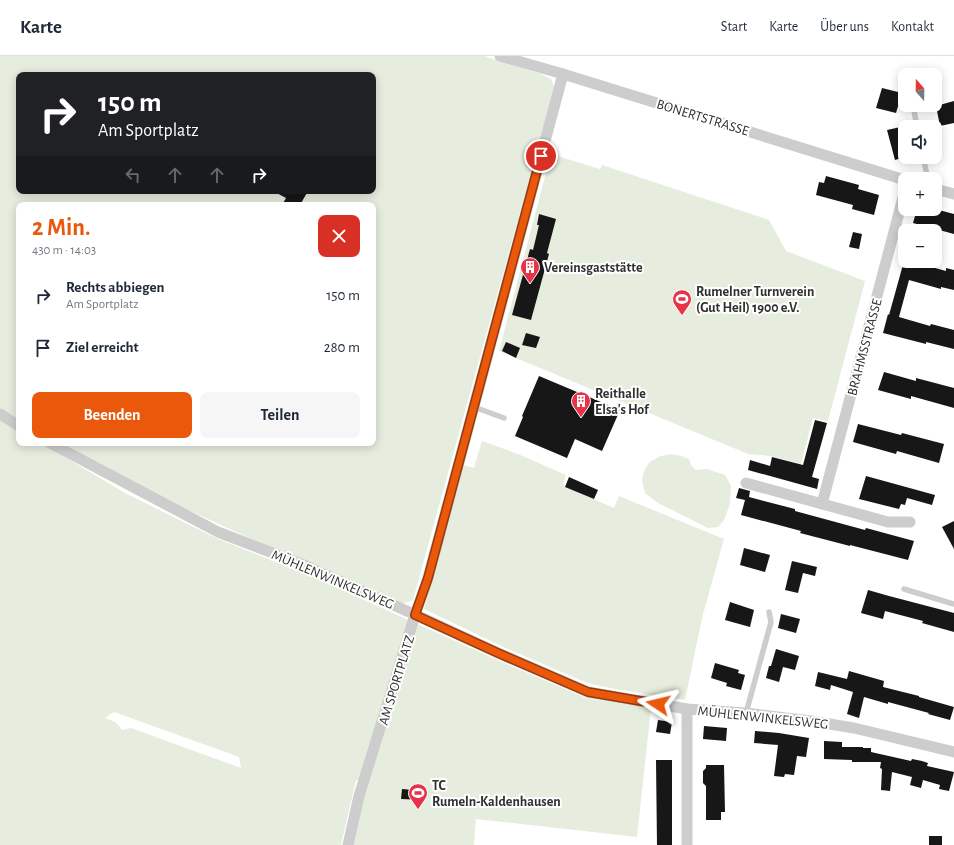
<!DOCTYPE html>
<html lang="de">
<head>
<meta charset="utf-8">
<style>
	:root { --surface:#fff; --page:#f6f6f7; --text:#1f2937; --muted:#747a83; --line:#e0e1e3; --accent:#ea580c }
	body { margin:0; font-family:"Alegreya Sans",sans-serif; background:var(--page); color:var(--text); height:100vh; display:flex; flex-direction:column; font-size:15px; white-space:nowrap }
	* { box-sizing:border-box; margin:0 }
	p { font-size:13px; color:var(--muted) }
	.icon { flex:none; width:22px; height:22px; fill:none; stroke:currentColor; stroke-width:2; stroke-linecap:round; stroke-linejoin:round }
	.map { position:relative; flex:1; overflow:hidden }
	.details { position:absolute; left:16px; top:146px; width:360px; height:244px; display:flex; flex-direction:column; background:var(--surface); border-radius:8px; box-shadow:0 2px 10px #0003 }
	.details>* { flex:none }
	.guide { position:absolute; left:16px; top:16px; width:360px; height:122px; border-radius:8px; box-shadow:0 2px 10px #0003; background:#202124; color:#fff; overflow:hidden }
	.needle { width:26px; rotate:340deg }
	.controls { position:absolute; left:898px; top:12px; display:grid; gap:8px }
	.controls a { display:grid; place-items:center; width:44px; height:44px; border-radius:8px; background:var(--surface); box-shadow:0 2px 10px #0003; font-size:20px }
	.pin { position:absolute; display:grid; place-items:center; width:34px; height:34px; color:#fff; margin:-17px; border:2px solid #fff; border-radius:50%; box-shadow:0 1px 4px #0007 }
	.me { position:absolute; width:44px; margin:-22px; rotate:280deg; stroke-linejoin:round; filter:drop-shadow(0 0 3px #0008) }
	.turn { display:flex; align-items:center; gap:14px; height:84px; padding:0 16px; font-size:18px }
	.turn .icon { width:52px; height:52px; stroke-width:2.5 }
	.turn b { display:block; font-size:28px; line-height:34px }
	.lanes { display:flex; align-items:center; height:38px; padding:0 16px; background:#0003; justify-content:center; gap:20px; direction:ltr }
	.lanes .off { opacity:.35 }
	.round { display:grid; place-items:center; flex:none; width:42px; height:42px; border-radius:8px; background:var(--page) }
	.headline { display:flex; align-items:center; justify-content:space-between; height:68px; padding:0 16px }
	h1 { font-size:24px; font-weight:700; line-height:30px; color:var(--accent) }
	.cta { display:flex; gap:8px; margin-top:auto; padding:8px 16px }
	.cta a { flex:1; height:46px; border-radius:8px; background:var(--accent); color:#fff; font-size:16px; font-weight:700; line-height:46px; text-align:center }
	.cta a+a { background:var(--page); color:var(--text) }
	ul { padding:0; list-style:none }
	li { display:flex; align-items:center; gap:12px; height:52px; padding:0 16px }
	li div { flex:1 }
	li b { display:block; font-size:15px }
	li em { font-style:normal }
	header { display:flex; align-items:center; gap:24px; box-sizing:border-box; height:56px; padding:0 20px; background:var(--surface); border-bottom:1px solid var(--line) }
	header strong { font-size:19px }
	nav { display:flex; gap:22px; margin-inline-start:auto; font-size:14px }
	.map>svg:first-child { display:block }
	.green { fill:#e6edde; fill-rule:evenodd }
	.building { fill:#171717 }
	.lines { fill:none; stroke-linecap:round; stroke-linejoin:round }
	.lane { stroke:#cdcdcd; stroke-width:5.5 }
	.street { stroke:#cdcdcd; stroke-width:11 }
	.route-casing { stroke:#983908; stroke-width:10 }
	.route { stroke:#ea580c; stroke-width:7 }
	.labels { text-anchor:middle; stroke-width:4; stroke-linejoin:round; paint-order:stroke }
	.street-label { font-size:14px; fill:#303030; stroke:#fff }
	.poi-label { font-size:14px; font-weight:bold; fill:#303030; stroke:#fff; text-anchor:start }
</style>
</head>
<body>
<header>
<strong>Karte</strong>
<nav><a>Start</a><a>Karte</a><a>Über uns</a><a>Kontakt</a></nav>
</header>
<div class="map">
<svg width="954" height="789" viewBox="0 0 954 789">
	<rect width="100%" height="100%" fill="#fff"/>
	<g class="green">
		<path d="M0,0H485L493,3L541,18L551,23L555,34L544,69L413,544L402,548L278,495L175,448L61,387H373V149H19V363L0,352ZM19,19H373V135H19Z"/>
		<polygon points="551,98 600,113 602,109 769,164 786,195 865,225 828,365 813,362 801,408 772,400 748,398 499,295"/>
		<path d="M0,363L19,374V387H41L125,437L218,483L304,517L502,606L586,642L651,652L637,781L476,763L474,789H353L367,725L356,724L341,789H0ZM114,656L239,701L241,712L131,672L122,674C117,665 113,665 105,662Z"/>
		<polygon points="482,385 518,398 566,419 563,430 614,452 619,440 724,483 702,562 685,644 615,633 587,627 501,590 424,553 463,409 474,412"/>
		<polygon points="671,398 681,400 689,403 691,409 696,414 707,413 725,419 731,430 730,448 724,464 718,471 708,472 658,447 645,437 642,425 643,418 646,411 651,405 661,400"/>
	</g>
	<g class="building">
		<polygon points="882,32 902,37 896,57 876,52"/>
		<polygon points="954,45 954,67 940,70 936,50"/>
		<polygon points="905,70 905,101 895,104 887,74"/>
		<polygon points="826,120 859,129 858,133 879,139 874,159 852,153 853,149 816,139 819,126 824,127"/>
		<polygon points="273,135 308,135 300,149 282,149 286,142"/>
		<polygon points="917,153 935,153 954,158 954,178 913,167"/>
		<polygon points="539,158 556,163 547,197 549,198 531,264 512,259 530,193 533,194 539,169 537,169"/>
		<polygon points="853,176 862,178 859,193 849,191"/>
		<polygon points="904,205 910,205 946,215 946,212 954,214 954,234 941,231 941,233 909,224 899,261 930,270 931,268 954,274 954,293 926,286 926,288 883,277 888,258 889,259"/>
		<polygon points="526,277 540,281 536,292 522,289"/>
		<polygon points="506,286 520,292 516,302 502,295"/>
		<polygon points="884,316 916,325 916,322 954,332 954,352 911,340 911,343 878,334"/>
		<polygon points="539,320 620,354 602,395 575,383 567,402 515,380 523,361 522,360"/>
		<polygon points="815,364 827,367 812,421 819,423 817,433 748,414 750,404 770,410 772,401 803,409"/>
		<polygon points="858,368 901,379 902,377 944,388 939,407 897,395 896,398 853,386"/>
		<polygon points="866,420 935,439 932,449 907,442 905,449 901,448 899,453 859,443"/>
		<polygon points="569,421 598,434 594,443 565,431"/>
		<polygon points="739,432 750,435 749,441 795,453 795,455 865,474 866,472 914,485 908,504 850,489 850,490 800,477 801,475 741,459 745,444 736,442"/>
		<polygon points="954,465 954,493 942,471"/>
		<polygon points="744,492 770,499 765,516 740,509"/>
		<polygon points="792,505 817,511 815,520 803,517 798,537 785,534"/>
		<polygon points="868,534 889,540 954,557 954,576 922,567 923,565 885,555 883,563 861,557"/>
		<polygon points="730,546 754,554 750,571 725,564"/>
		<polygon points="781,558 800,563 796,577 778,572"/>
		<polygon points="776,593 799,600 795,614 783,611 779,626 766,622 769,610 771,610"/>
		<polygon points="715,607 739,614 738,617 745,619 741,634 726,630 727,627 711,622"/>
		<polygon points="849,615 884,625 883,631 919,640 919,641 954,651 950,664 928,658 929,657 888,646 888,648 864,641 859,662 847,658 853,636 831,629 830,634 815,630 818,616 847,623"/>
		<polygon points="658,664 672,666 670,678 656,676"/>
		<polygon points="704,670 727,672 726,685 703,683"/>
		<polygon points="755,675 779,677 809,682 806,701 797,700 794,719 785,718 784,721 774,720 778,689 754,687"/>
		<polygon points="824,685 842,686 842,691 863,691 863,692 871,692 871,696 911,705 912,703 922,705 928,707 927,710 954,716 949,735 939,733 940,729 923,724 921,732 910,729 912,721 892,716 890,735 881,734 882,713 880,712 881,706 852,706 852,704 824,703"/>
		<polygon points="656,704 672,704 672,789 657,789"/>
		<polygon points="706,709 724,709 725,756 721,756 721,764 706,764 706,730 703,727 703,715 706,712"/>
		<polygon points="402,733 425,735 424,744 401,743"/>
		<rect x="929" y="780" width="13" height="9"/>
	</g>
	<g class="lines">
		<g class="lane">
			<polyline points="913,49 917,71"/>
			<polyline points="923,101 927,119 926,123"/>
			<polyline points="474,351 504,362"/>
			<polyline points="904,533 954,548"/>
			<polyline points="746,657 771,566 769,556"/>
		</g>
		<g class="street">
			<polyline points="500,0 563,18 905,124"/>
			<polyline points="935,133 954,138"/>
			<polyline points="0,358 19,370"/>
			<polyline points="50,387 218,476 306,510 427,564 498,597 588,636 687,653 746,657 811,665 854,672 954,696"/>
			<polyline points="746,427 888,466 910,466"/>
			<polyline points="822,448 905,134"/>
			<polyline points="348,789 359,740 415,559 428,522 563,18"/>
			<polyline points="687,789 687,653"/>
		</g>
	</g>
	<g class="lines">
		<g class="route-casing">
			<polyline id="route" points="541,100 428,522 415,559 498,597 588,636 658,648"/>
		</g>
		<use href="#route" class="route"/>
	</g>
	<defs>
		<g id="building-pin" transform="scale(1)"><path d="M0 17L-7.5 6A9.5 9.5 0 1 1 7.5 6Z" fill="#e63347" stroke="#fff"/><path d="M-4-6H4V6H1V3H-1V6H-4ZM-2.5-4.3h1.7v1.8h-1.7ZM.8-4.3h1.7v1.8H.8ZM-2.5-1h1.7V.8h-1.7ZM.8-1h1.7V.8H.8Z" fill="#fff"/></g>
		<g id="stadium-pin" transform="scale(1)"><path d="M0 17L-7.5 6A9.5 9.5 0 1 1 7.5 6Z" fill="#e63347" stroke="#fff"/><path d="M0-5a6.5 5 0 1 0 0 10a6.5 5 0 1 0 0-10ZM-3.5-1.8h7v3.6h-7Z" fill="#fff"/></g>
	</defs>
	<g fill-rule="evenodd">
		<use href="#building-pin" x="530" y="211"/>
		<use href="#stadium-pin" x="682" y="243"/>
		<use href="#building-pin" x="581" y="345"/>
		<use href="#stadium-pin" x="418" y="737"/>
	</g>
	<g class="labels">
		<g class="street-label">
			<text transform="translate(703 61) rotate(17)" y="5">BONERTSTRASSE</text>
			<text transform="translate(864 291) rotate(-75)" y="5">BRAHMSSTRASSE</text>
			<text transform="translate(333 523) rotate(23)" y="5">MÜHLENWINKELSWEG</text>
			<text transform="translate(396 624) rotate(-73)" y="5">AM SPORTPLATZ</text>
			<text transform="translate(763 661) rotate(6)" y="5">MÜHLENWINKELSWEG</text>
		</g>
		<g class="poi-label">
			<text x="544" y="216">Vereinsgaststätte</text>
			<text x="696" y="240">Rumelner Turnverein<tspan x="696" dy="16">(Gut Heil) 1900 e.V.</tspan></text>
			<text x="595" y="342">Reithalle<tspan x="595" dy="16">Elsa's Hof</tspan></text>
			<text x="432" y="734">TC<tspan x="432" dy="16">Rumeln-Kaldenhausen</tspan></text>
		</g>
	</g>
</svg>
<div class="controls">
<a><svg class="needle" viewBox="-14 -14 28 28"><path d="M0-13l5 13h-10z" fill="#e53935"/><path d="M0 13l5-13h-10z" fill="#747a83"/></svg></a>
<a><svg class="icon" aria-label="sound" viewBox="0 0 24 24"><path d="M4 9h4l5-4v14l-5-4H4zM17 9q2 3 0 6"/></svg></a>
<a>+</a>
<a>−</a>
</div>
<div class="pin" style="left:541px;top:100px;background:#d93025"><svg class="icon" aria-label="arrive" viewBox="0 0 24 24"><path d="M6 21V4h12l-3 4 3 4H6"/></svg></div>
<svg class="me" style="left:658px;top:648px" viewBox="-20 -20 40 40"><path d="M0-17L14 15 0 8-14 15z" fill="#ea580c" stroke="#fff" stroke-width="4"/></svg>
<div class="guide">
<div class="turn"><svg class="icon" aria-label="right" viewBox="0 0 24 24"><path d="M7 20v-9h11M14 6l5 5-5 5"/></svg><div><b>150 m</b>Am Sportplatz</div></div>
<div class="lanes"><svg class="icon off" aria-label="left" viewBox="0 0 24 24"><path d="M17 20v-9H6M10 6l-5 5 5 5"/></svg><svg class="icon off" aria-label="ahead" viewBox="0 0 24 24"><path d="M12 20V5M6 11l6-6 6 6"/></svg><svg class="icon off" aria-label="ahead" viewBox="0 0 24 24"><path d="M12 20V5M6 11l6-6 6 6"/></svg><svg class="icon" aria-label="right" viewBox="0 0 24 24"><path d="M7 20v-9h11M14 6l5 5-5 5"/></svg></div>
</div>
<section class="details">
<div class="headline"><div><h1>2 Min.</h1><p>430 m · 14:03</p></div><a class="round" style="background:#d93025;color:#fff"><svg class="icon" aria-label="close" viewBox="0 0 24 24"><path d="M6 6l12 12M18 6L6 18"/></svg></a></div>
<ul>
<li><svg class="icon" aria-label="right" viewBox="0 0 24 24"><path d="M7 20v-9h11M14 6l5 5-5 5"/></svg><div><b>Rechts abbiegen</b><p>Am Sportplatz</p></div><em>150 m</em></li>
<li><svg class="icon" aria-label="arrive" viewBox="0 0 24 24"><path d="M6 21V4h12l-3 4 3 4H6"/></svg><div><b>Ziel erreicht</b></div><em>280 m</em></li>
</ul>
<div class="cta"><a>Beenden</a><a>Teilen</a></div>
</section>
</div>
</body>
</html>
